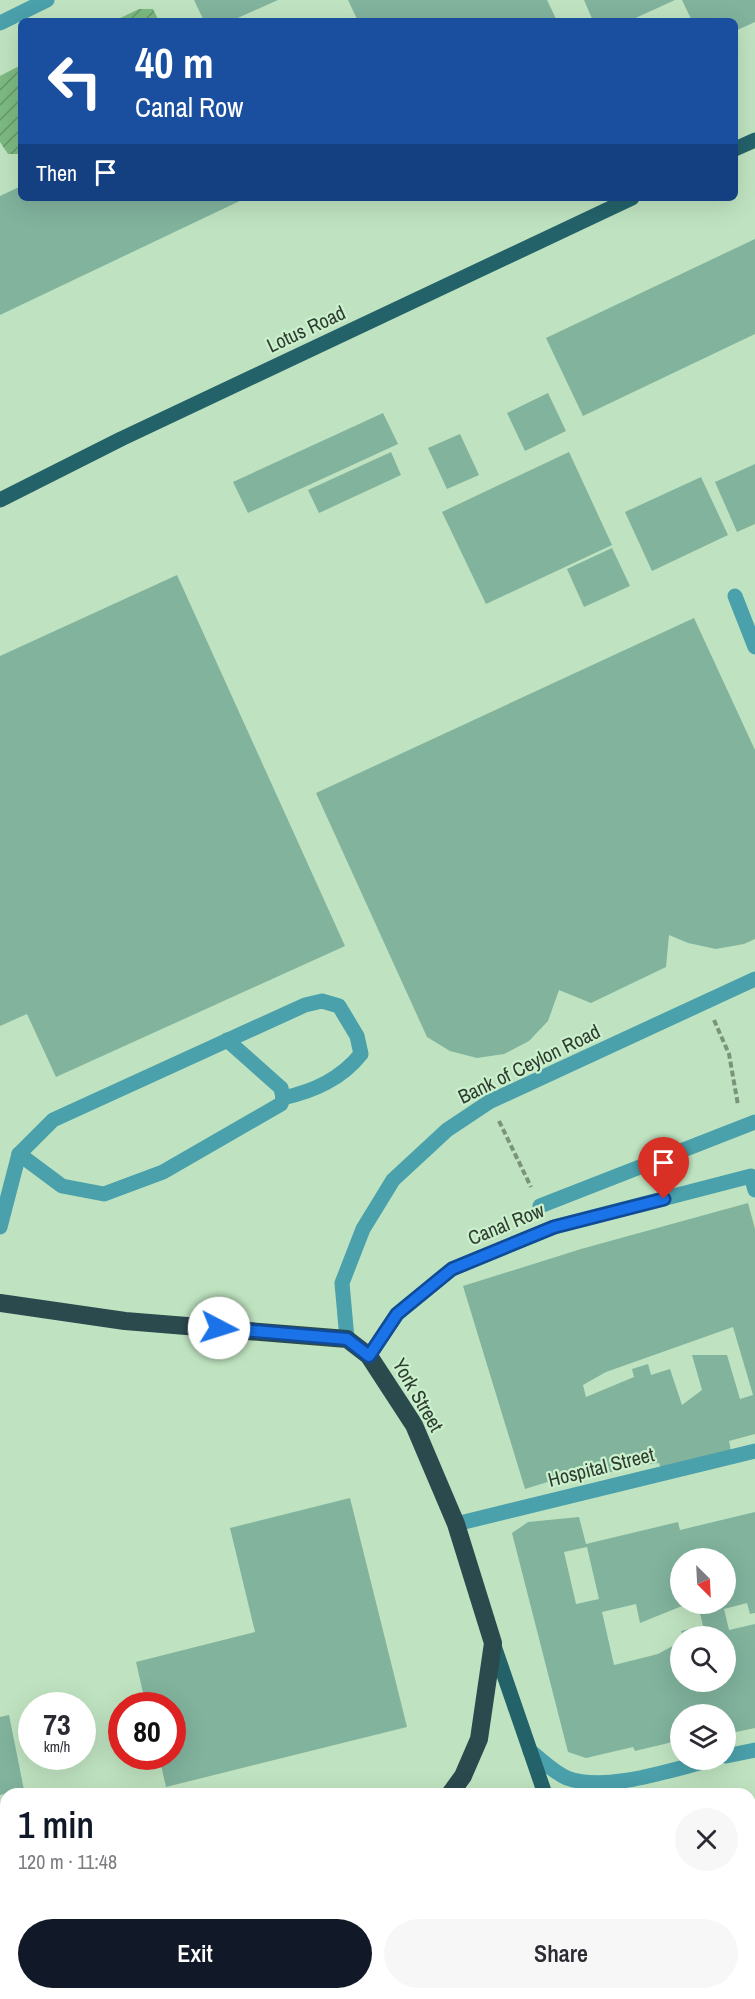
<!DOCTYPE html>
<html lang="en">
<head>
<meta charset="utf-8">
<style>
	:root { --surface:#fff; --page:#f7f7f7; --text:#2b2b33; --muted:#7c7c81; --accent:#111827 }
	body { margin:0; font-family:"Archivo Narrow",sans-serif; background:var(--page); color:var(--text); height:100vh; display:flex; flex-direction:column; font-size:22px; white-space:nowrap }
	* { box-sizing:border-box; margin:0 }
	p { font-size:20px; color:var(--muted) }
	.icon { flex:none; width:33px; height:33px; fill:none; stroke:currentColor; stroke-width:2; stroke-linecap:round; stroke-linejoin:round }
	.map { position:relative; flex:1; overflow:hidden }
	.drawer { position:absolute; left:0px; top:1788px; width:756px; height:212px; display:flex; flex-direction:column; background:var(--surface); border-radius:18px 18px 0 0; box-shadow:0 6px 24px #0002 }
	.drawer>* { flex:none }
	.top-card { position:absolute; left:18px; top:18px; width:720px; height:183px; border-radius:9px; box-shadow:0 6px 24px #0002; background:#1a4fa0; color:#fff; overflow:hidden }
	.needle { width:39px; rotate:156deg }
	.controls { position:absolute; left:670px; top:1548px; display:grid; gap:12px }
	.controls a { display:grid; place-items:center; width:66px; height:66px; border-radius:50%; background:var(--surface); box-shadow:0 6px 24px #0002; font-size:30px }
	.speed { position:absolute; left:18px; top:1692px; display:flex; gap:12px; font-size:30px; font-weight:700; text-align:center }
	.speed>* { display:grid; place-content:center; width:78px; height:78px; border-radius:50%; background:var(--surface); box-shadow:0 6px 24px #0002; line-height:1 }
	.speed small { font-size:15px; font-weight:400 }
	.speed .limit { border:9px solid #d22; background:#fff; color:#111 }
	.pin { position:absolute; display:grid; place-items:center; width:51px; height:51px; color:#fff; margin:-62px -26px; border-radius:50% 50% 50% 0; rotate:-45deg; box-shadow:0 0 6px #0007 }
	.pin .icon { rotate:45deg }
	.me { position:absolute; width:66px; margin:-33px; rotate:95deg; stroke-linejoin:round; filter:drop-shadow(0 0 4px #0008) }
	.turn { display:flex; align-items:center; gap:21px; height:126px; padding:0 18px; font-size:27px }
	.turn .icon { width:78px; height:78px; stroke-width:2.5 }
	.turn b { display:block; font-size:42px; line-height:51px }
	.then { display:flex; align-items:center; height:57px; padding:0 18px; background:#0003; gap:12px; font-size:22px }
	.round { display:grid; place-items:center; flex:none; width:63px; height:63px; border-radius:32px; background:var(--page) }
	.summary { display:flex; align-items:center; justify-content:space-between; height:102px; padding:0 18px }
	h1 { font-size:36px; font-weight:600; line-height:45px; color:var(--accent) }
	.action { display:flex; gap:12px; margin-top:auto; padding:12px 18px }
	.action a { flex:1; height:69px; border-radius:36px; background:var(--accent); color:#fff; font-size:24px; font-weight:600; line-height:69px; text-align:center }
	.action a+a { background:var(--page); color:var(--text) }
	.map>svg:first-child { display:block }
	.garden { fill:url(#garden-furrows) }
	.building { fill:#81b39d; fill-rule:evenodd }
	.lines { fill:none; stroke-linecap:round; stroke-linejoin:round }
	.path { stroke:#7a947b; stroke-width:4; stroke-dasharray:6 3; stroke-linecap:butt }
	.minor { stroke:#4aa0ab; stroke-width:15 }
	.major { stroke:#24626a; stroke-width:15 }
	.highway { stroke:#2b4a4e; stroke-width:18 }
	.route-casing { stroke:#114b97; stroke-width:15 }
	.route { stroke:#1a73e8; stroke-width:10 }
	.labels { text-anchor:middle; stroke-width:4.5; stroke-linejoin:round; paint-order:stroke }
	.street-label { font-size:20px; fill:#2f3d30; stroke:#cbf0cd }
</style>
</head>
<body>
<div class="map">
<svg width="755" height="1999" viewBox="0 0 755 1999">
	<defs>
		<pattern id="garden-furrows" width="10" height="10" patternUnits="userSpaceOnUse" patternTransform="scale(1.5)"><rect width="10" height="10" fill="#7cb981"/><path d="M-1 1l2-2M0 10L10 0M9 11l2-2" fill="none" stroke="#66986a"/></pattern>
	</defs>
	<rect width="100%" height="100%" fill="#bfe3c0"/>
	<g class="garden">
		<polygon points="139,9 153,9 159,21 114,21"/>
		<polygon points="21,65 21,154 8,154 0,142 0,76"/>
	</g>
	<g class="building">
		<polygon points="194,0 278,0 231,21 204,21"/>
		<polygon points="348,0 547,0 557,21 358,21"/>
		<polygon points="584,0 675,0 629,21 593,21"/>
		<polygon points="682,0 755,0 755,22 735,31 735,21 692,21"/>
		<polygon points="21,186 21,198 246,198 0,315 0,196"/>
		<polygon points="755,239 755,334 583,416 546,338"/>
		<polygon points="548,393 566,431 525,451 507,413"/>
		<polygon points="383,413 398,444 248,513 233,482"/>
		<polygon points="460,434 479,475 447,489 428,448"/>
		<polygon points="391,452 401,475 319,513 308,490"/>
		<polygon points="569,452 612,545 486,604 442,512"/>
		<polygon points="755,464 755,524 737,532 715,482"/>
		<polygon points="701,477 728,535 652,571 625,512"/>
		<polygon points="612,548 630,586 584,607 567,569"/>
		<polygon points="177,575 345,946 56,1077 27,1014 0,1026 0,656"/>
		<polygon points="694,618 755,750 755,939 744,944 716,949 688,943 669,935 666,967 591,1003 559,990 548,1021 529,1041 504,1054 477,1058 450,1051 427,1037 316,793"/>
		<path d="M748,1203L755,1229V1434L729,1441L731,1451L662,1472L659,1463L627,1467L592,1478L589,1469L525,1489L463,1286L581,1249ZM733,1327L753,1395L740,1399L727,1355H692L702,1390L682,1405L670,1369L651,1375L648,1364L632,1369L634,1377L586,1397L583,1385L606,1372Z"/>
		<polygon points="350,1498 407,1727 166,1787 159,1756 172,1756 172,1706 146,1706 136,1662 255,1632 230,1528"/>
		<path d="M755,1512V1613L750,1614L747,1603L724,1609L729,1630L755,1624V1728L726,1734V1714H681V1740L635,1751L633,1747L586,1758L568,1752L512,1533L528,1522L579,1517L586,1544L678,1522L680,1530ZM587,1547L599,1599L576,1604L564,1552ZM681,1558H726V1604H698L703,1626L681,1631L683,1636H726V1682H681V1645L678,1643L658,1654L614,1665L602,1612L636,1604L640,1623L687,1604H681Z"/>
		<polygon points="9,1715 24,1790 0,1795 0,1717"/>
		<polygon points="755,1811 755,1999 641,1999 641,1994 750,1994 750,1812"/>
		<polygon points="63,1994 268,1994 269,1999 65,1999"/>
	</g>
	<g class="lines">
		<g class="path">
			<polyline points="714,1020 729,1054 738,1105"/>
			<polyline points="499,1121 531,1187"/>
		</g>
		<g class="minor">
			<polyline points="0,23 47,0"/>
			<polyline points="735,596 755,647"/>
			<polyline points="19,1154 62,1186 104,1194 163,1172 281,1104 283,1098 281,1088 227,1040"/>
			<polyline points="540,1206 755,1122"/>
			<path d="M0,1227L19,1154L53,1120L305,1005L322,1001L339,1006L357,1036L361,1054C341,1079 314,1091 283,1098"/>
			<polyline points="347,1339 342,1283 363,1229 393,1180 447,1130 489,1102 755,979"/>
			<polyline points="369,1356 397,1314 452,1269 554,1227 751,1176 755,1190"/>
			<polyline points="456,1524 755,1451"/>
			<path d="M530,1751C542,1760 553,1772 567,1778C607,1793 672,1769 712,1760"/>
			<polyline points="726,1756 755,1750"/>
			<polyline points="23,1994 24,1999"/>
			<polyline points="284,1994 285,1999"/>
			<polyline points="352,1994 354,1999"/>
			<polyline points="453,1994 455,1999"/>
		</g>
		<g class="major">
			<polyline points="735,149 755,140"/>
			<polyline points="0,500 121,439 632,198"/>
			<polyline points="493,1643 545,1794"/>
			<polyline points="549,1994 550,1999"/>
			<polyline points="607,1994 608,1999"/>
		</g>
		<g class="highway">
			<polyline points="0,1303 125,1321 347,1339 369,1356 414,1425 456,1524 493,1643 479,1739 463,1776 450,1794"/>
			<polyline points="0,1923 6,1922"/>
		</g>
	</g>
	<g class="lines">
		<g class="route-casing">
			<polyline id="route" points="219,1328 347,1339 369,1356 397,1314 452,1269 554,1227 664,1199"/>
		</g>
		<use href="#route" class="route"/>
	</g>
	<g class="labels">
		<g class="street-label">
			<text transform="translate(306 329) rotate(-25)" y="7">Lotus Road</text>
			<text transform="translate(529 1064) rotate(-26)" y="7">Bank of Ceylon Road</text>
			<text transform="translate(506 1224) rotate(-22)" y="7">Canal Row</text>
			<text transform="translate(418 1395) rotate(60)" y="7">York Street</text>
			<text transform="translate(601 1467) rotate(-14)" y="7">Hospital Street</text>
		</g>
	</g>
</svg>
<div class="controls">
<a><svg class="needle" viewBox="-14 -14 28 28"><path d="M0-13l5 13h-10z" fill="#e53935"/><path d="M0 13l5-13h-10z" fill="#7c7c81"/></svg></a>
<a><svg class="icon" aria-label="search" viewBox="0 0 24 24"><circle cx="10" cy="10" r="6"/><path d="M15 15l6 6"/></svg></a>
<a><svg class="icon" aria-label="layers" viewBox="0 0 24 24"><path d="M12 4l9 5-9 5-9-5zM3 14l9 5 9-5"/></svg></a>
</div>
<div class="speed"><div>73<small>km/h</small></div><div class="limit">80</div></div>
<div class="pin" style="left:664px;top:1199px;background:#d93025"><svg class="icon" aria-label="arrive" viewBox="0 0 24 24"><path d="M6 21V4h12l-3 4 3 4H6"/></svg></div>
<svg class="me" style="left:219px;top:1328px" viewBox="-20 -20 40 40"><circle r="19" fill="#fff"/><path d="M0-13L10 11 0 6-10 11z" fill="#1a73e8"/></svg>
<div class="top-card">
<div class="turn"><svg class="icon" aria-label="left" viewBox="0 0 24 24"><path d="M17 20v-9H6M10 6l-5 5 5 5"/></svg><div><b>40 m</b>Canal Row</div></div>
<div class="then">Then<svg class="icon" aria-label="arrive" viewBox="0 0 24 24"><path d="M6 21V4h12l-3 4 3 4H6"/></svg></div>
</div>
<section class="drawer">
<div class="summary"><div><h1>1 min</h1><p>120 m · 11:48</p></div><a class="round"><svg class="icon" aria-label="close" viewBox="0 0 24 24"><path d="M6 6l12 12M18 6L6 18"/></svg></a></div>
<div class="action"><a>Exit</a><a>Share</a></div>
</section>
</div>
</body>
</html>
